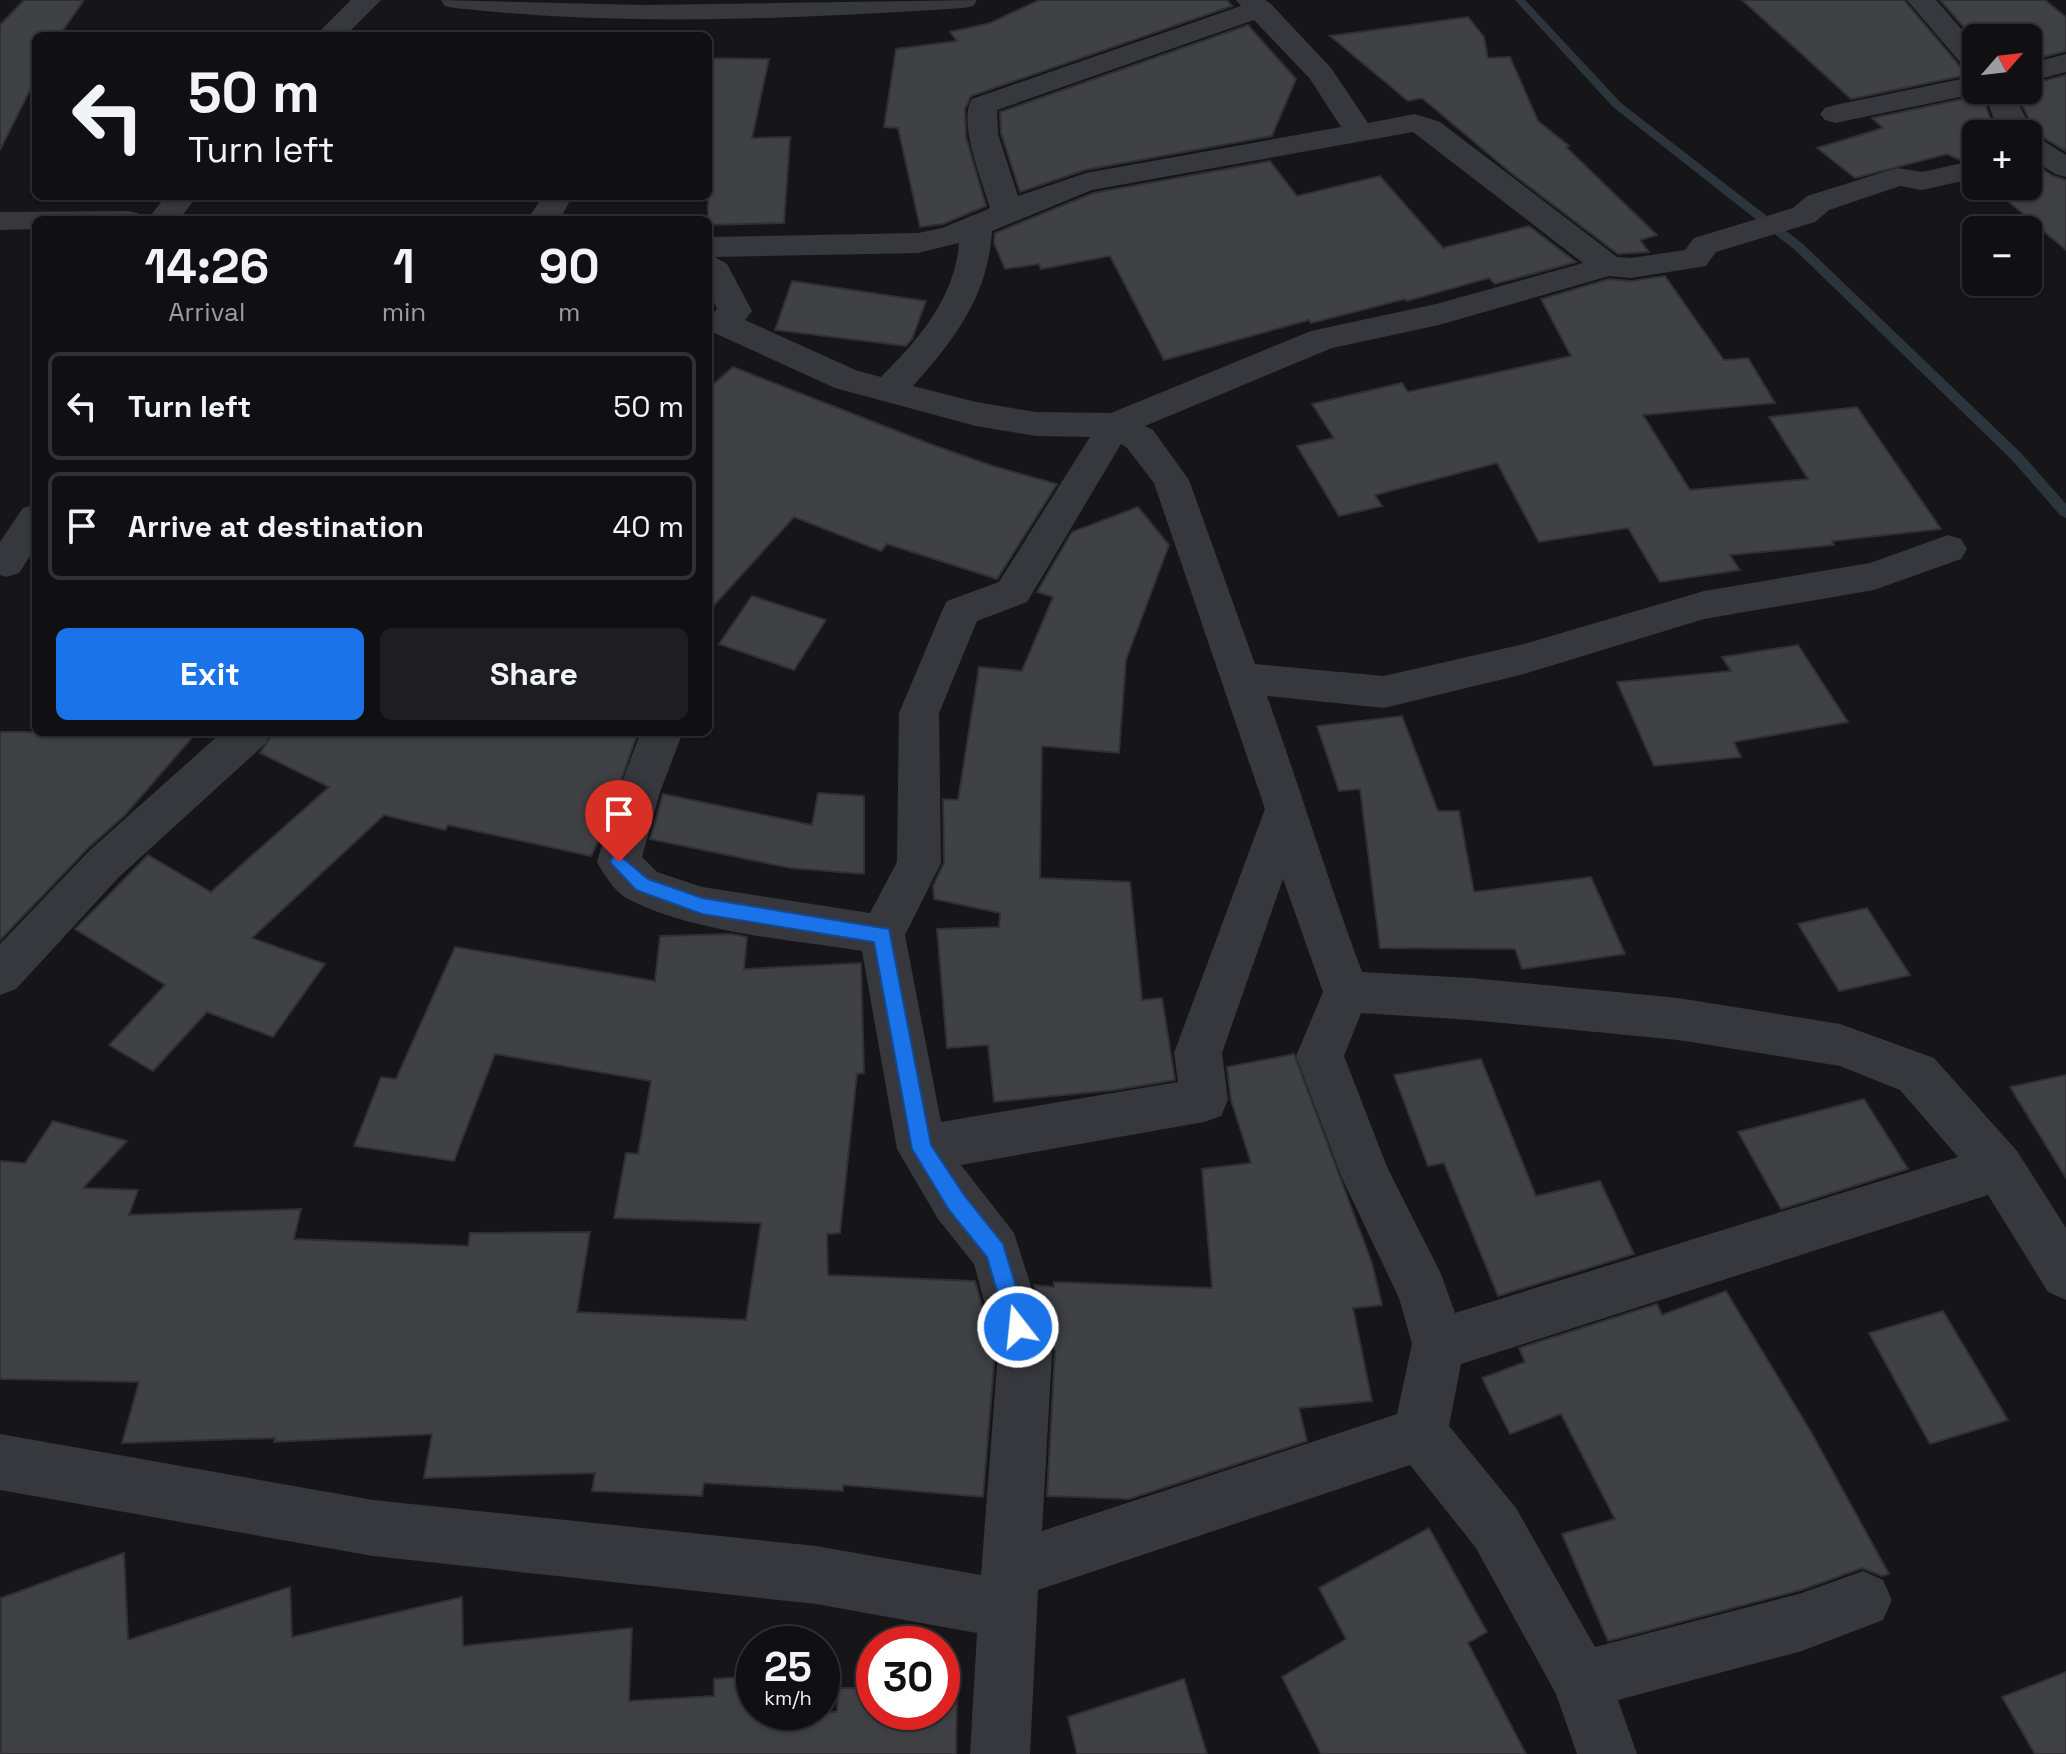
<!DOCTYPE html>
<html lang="en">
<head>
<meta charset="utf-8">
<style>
	:root { --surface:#101012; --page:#1e1e20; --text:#f1f3f6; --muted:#9c9d9f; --line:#303032; --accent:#1a73e8 }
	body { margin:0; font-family:"Space Grotesk",sans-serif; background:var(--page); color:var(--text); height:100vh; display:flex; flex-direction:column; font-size:30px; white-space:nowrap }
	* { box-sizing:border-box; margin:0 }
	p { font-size:26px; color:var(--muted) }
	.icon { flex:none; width:44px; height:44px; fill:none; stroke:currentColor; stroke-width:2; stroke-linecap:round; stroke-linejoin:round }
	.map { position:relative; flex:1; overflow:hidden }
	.panel { position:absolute; left:32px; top:216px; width:680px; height:520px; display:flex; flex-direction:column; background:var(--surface); border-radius:12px; box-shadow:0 2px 6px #0004,0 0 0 2px var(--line) }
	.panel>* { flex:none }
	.top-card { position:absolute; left:32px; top:32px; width:680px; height:168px; border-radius:12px; box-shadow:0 2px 6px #0004,0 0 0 2px var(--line); background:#101012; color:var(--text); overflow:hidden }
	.needle { width:52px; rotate:62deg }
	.buttons { position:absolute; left:1962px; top:24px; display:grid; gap:16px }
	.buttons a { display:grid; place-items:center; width:80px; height:80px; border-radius:12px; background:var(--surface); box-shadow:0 2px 6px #0004,0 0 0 2px var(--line); font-size:40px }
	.speed { position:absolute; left:736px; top:1626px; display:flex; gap:16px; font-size:40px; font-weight:700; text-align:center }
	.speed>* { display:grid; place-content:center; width:104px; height:104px; border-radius:50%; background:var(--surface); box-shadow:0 2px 6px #0004,0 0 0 2px var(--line); line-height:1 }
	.speed small { font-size:20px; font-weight:400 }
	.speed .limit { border:12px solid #d22; background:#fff; color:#111 }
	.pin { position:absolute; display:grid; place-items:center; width:68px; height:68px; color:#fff; margin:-82px -34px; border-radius:50% 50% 50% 0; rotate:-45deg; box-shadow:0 0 8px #0007 }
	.pin .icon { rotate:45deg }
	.me { position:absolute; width:88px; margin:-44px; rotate:344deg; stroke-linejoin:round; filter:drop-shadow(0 0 6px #0008) }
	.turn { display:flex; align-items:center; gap:28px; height:168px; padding:0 24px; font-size:36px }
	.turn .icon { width:104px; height:104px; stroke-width:2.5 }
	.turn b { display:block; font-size:56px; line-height:68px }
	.eta { display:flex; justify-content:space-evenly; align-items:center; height:136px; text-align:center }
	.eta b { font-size:48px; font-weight:800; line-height:56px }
	.button { display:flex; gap:16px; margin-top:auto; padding:16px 24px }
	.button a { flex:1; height:92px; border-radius:12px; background:var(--accent); color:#fff; font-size:32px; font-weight:800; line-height:92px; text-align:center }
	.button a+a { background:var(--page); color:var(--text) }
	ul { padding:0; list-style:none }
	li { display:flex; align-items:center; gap:24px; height:108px; margin:0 16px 12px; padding:0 8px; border:4px solid var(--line); border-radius:12px }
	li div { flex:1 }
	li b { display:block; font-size:30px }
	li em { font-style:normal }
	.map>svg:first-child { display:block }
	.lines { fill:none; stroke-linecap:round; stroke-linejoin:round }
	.stream { fill:#2c353c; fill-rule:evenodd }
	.building { fill:#404145; stroke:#303034; stroke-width:2 }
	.minor { fill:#37383d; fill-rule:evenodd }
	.route { fill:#1a73e8; stroke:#114b97; stroke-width:2 }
</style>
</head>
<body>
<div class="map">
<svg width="2066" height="1754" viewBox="0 0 2066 1754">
	<rect width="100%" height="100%" fill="#161618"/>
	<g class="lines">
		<polygon class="stream" points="1515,0 1525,0 1621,103 1803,244 2021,453 2066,504 2066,518 2061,516 2011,459 1795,250 1613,107"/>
	</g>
	<g class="building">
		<polygon points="24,0 84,0 59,36 36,36 36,78 0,150 0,25"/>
		<polygon points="1039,0 1227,0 1232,6 971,96 965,109 966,137 986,206 943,224 920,227 898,128 884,127 896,49 957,41 950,32 990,23"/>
		<polygon points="1742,0 1904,0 1964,71 1972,74 1851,99"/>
		<polygon points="1940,0 2045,0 2066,17 2066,51 2028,61 2028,38 1976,38 1976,41"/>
		<polygon points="1468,17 1484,37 1488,58 1510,57 1538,121 1569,146 1566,147 1657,235 1640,240 1649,252 1618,254 1510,172 1422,98 1408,101 1330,36"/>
		<polygon points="1248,25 1296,79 1272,136 1085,170 1020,192 1001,133 1000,112"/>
		<polygon points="708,58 769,59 752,138 790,137 784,223 708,225"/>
		<polygon points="2066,75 2066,151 2036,133 2015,90 2028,90 2028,85"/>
		<polygon points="1982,95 1990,118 2001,134 1976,134 1976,157 1960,160 1947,154 1855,178 1817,148 1883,128 1872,118"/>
		<polygon points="2028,160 2053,176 2066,180 2066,250 1990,186 2028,186"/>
		<polygon points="1270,161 1297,196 1380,176 1443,248 1529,226 1576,262 1495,284 1489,278 1407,301 1405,299 1311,323 1309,320 1164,360 1110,256 1041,269 1039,264 1005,269 994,243 995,233 1093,193"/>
		<polygon points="1665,276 1724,360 1748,358 1775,403 1643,415 1690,490 1808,479 1769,417 1857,407 1941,529 1832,541 1834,545 1730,555 1740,570 1660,582 1628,528 1539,542 1497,463 1375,495 1382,506 1339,516 1297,446 1334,438 1312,404 1402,383 1408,392 1571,356 1541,299 1609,279 1631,281"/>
		<polygon points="792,281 926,301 912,339 906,346 775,330"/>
		<polygon points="733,367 933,445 993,466 1057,484 997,579 887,544 881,551 794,517 708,612 708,389"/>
		<polygon points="1138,507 1169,545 1126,660 1119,753 1042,746 1040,878 1130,882 1142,1000 1162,998 1175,1080 1115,1090 994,1102 988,1045 947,1048 937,929 999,927 1000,913 934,899 933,886 944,863 943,799 958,800 979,667 1022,671 1053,597 1037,592 1072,532"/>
		<polygon points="752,596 826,620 794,670 719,644"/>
		<polygon points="1798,645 1848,722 1734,742 1741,757 1654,766 1617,682 1731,671 1722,657"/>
		<polygon points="1402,716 1438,811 1459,811 1474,892 1591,877 1625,954 1522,969 1515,949 1380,948 1360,789 1339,791 1317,726"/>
		<polygon points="0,732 197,732 125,815 87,849 0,940"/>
		<polygon points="274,732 638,732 604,829 591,856 448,825 445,830 384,815 252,938 325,964 273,1037 207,1012 153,1071 109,1045 165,985 75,929 148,855 211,892 329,787 260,753"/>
		<polygon points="818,793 864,796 864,874 790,868 650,839 663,794 812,825"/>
		<polygon points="1867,908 1910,975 1839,991 1798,924"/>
		<polygon points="731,934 747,937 744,969 861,963 864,1073 857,1074 840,1233 827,1234 828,1275 975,1281 995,1352 983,1497 843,1485 843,1491 704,1483 702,1496 592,1491 595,1473 424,1478 432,1434 274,1442 275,1438 122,1443 139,1382 0,1379 0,1161 25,1163 53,1121 127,1141 83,1188 138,1190 129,1215 301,1209 294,1239 468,1246 470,1233 590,1232 577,1312 746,1320 761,1223 614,1218 626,1153 638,1154 651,1081 495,1054 454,1161 354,1146 381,1077 396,1079 455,947 655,981 660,936"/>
		<polygon points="1294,1054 1372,1263 1382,1305 1353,1308 1372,1401 1299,1408 1307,1441 1129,1499 1047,1496 1055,1352 1034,1285 1054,1287 1054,1282 1212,1288 1202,1169 1251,1163 1231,1100 1227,1067"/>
		<polygon points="1481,1059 1536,1196 1600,1181 1634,1254 1498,1296 1444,1163 1428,1166 1394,1075"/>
		<polygon points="2066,1075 2066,1178 2010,1087"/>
		<polygon points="1864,1099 1908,1169 1781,1209 1738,1132"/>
		<polygon points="1726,1291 1811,1432 1889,1574 1882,1576 1862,1568 1801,1590 1608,1641 1562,1534 1615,1519 1561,1414 1510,1434 1482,1378 1525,1362 1519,1348 1657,1304 1662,1315"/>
		<polygon points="1943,1311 2008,1420 1930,1444 1869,1333"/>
		<polygon points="1429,1528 1487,1632 1468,1643 1526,1754 1321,1754 1282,1677 1346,1639 1319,1588"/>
		<polygon points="124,1553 128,1640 290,1587 292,1637 462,1597 463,1646 632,1628 629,1701 714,1696 714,1679 754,1676 754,1712 837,1712 838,1688 874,1688 874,1712 942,1712 942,1686 957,1686 956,1754 1,1754 1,1598"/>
		<polygon points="2066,1672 2066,1754 2035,1754 2002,1697"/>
		<polygon points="1184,1679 1207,1754 1077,1754 1068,1717"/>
	</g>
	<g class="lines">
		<g class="minor">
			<polygon points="351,0 381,0 345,36 315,36"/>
			<path d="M441,0L644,5L977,0L973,6L963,8C793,19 625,27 455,8L445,6Z"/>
			<path d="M1236,0H1265L1270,3L1331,68L1368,123L1415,114L1440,122L1617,257L1631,258L1685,250L1694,238L1793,208L1807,196L1887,171L1898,168L1922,172L1976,160V178L1922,190L1900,186L1829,210L1815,222L1716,252L1706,266L1631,278L1609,276L1439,325L1332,348L1145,426L1153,430L1189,480L1255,664L1384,676L1524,644L1704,591L1870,563L1948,535L1961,539L1967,549L1961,559L1874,590L1704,619L1524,674L1384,708L1267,696C1300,788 1328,881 1362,972L1471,978L1678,998L1840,1024L1934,1058L2017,1151L2066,1228V1300L2048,1292L1988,1195L1461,1364L1449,1426L1516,1508L1595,1647L1802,1593L1863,1571L1883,1580L1892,1600L1883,1620L1802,1651L1618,1700L1637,1754H1577L1556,1694L1476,1548L1410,1465L1038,1590L1030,1754H970L977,1633L816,1604L373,1556L0,1490V1434L373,1500L816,1546L981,1575L998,1352L974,1264L938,1219L897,1149L862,951C792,940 691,932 628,899C615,892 604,875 597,862L618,792L641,732H683L660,792L642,857L657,872L702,887L870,913L897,862L899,713L942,611L947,601L999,582L1090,437L1036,436L976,426L835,388L710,331L708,319L717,309L708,289V237L918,233L942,228L986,210L990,208C983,184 957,121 972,99L1241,6ZM1254,20L1310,79L1341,127L1086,173L1018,196L998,134L997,110ZM1413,132L1583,263L1436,304L1311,331L1111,413L1036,412L976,402L913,386C955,339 988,296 992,231L1092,190ZM959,243C955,298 918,340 881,377L858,371L745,320L752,311L727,264L715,257L918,253ZM1121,444L1127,448L1154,483L1265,809L1174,1053L1178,1082L941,1122L905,935L941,863L939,713L977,621L1027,602ZM1283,879L1323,992L1296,1056L1342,1178L1399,1298L1412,1344L1397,1414L1042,1531L1052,1352L1014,1233L961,1165L1204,1122L1221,1116L1228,1100L1222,1053ZM1361,1013L1471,1020L1678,1040L1840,1066L1900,1090L1958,1157L1455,1313L1441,1274L1387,1167L1344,1056Z"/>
			<polygon points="1907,0 1936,0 1976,46 1976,72 1966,69"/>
			<polygon points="2066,54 2066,72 2028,82 2028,64"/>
			<polygon points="1976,76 1976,90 2012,90 2034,135 2066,155 2066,177 2055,174 2028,156 2028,134 2005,134 1993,117 1984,92 1835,123 1825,120 1820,114 1825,108 1835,105"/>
			<polygon points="166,196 197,196 179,220 147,220"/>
			<polygon points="543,196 573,196 559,220 527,220"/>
			<polygon points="127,211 138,213 143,220 36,220 36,229 0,230 0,212"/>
			<polygon points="36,504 36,547 19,573 6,577 0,575 0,542 23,508"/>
			<polygon points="222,732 271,732 265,744 119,877 16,989 0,995 0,944 89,851"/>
		</g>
	</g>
	<polygon class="route" points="619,855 648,879 702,898 889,929 931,1145 964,1195 1003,1244 1028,1327 1025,1335 1018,1338 1010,1335 987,1257 949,1210 912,1149 874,942 702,914 636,890 610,862 613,857"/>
</svg>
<div class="buttons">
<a><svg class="needle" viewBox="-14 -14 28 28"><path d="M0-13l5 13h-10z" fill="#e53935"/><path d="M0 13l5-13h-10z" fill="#9c9d9f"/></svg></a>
<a>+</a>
<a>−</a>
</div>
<div class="speed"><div>25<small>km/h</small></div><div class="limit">30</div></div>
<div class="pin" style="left:619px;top:862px;background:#d93025"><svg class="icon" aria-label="arrive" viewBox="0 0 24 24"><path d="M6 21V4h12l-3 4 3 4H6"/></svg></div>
<svg class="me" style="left:1018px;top:1327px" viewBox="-20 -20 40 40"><circle r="17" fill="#1a73e8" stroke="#fff" stroke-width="3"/><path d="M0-11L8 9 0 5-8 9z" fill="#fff"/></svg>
<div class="top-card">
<div class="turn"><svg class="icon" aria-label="left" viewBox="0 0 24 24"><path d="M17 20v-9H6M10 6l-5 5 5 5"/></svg><div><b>50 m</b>Turn left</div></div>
</div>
<section class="panel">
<div class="eta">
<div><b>14:26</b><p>Arrival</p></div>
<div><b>1</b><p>min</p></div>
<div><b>90</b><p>m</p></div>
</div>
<ul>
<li><svg class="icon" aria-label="left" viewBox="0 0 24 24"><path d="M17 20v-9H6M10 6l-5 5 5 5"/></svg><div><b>Turn left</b></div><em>50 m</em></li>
<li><svg class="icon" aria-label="arrive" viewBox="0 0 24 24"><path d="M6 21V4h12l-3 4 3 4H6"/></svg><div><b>Arrive at destination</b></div><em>40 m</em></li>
</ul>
<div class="button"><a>Exit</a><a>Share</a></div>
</section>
</div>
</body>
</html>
